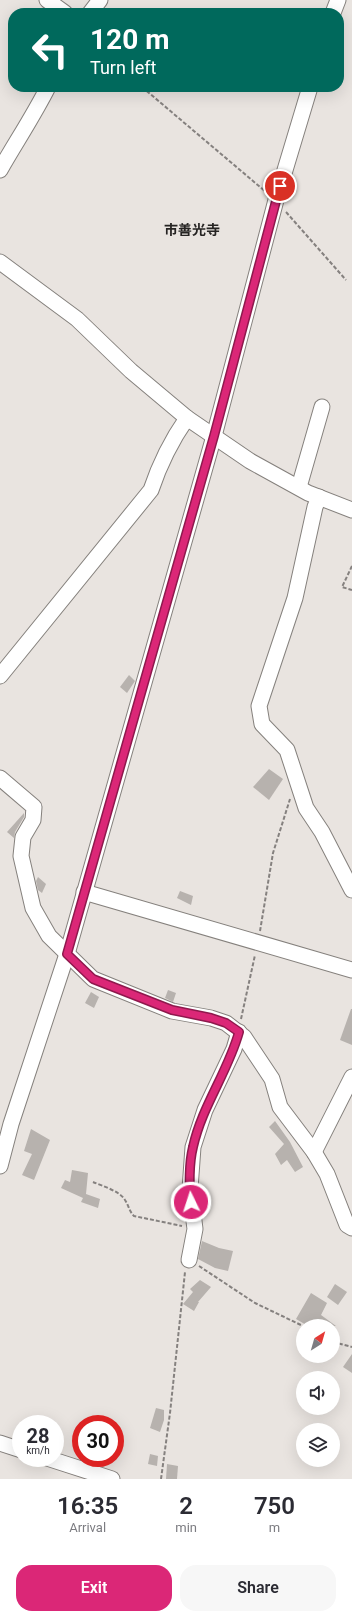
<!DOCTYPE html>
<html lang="en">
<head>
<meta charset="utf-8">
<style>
	:root { --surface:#fff; --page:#f7f7f7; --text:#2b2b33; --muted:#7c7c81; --accent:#db2777 }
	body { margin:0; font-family:Roboto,"Noto Sans JP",sans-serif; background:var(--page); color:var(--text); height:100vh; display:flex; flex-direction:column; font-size:15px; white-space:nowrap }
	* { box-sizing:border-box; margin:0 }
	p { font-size:13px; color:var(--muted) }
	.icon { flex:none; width:22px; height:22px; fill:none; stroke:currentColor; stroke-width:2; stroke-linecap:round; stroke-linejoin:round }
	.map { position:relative; height:1479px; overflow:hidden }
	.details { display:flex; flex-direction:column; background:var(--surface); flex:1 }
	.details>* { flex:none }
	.banner { position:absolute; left:8px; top:8px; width:336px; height:84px; border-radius:16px; box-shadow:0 4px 16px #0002; background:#00695c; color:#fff; overflow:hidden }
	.needle { width:26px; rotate:37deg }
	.tools { position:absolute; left:296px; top:1319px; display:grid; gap:8px }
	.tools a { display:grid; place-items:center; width:44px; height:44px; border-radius:50%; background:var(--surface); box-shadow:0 4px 16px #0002; font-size:20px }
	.speed { position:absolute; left:12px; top:1415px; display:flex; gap:8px; font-size:20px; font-weight:700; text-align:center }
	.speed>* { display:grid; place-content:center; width:52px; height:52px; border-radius:50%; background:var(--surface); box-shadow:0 4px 16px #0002; line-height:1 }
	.speed small { font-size:10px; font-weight:400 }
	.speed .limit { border:6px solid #d22; background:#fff; color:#111 }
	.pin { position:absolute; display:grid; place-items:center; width:34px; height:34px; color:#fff; margin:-17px; border:2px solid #fff; border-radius:50%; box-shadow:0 1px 4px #0007 }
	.me { position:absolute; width:44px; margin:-22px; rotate:356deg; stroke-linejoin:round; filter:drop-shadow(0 0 3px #0008) }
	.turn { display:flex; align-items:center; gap:14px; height:84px; padding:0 16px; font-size:18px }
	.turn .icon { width:52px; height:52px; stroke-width:2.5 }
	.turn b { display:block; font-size:28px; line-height:34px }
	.eta { display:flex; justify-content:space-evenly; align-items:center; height:68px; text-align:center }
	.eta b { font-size:24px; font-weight:600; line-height:28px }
	.cta { display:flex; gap:8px; margin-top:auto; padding:8px 16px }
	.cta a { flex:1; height:46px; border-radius:16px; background:var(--accent); color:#fff; font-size:16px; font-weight:600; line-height:46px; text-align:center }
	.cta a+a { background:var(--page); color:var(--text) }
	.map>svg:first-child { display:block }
	.building { fill:#b7b2ae }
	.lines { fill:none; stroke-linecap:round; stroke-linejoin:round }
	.minor-casing { stroke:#85817d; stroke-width:17 }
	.path { stroke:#85817f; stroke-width:2; stroke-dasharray:4 2; stroke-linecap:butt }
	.minor { stroke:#fff; stroke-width:15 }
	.route-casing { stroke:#8e194d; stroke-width:10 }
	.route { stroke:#db2777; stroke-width:7 }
	.labels { text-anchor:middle; stroke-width:3.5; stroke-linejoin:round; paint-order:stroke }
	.quarter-label { font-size:14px; font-weight:bold; fill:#262423; stroke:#e9e4e0 }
</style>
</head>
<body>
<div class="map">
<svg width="352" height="1479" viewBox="0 0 352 1479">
	<rect width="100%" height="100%" fill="#e9e4e0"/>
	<g class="building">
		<polygon points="129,675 135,681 127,693 120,687"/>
		<polygon points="269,769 283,779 269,800 253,787"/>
		<polygon points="24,813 24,817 15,832 14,838 7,832"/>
		<polygon points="38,877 46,884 42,893 38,890 36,881"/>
		<polygon points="180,891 193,896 191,905 177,898"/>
		<polygon points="168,990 176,993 173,1002 165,998"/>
		<polygon points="91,992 99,997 94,1008 85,1003"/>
		<polygon points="351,1009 352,1009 352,1045 340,1040"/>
		<polygon points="275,1121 290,1142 303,1167 295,1172 287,1160 281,1165 275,1154 284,1144 269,1127"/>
		<polygon points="31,1129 50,1140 34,1180 22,1175 32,1154 24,1151"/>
		<polygon points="72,1170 88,1173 86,1194 100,1199 98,1208 81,1202 83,1198 61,1188 65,1180 70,1182"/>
		<polygon points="202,1241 219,1248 233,1251 228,1271 215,1268 198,1259"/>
		<polygon points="200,1280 211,1287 198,1302 199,1302 194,1311 183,1304 193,1292 190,1289"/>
		<polygon points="335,1284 347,1292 338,1305 327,1297"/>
		<polygon points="311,1293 327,1303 321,1315 336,1326 308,1326 296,1319"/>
		<polygon points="352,1354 352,1373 343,1367"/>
		<polygon points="156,1408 164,1410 164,1420 160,1432 150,1428"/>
		<polygon points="150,1454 158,1456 157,1466 148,1464"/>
		<polygon points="167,1464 178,1466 177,1479 166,1479"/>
	</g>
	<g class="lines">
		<g class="minor-casing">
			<g id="minor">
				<polyline points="47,0 65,13"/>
				<polyline points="90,13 100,0"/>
				<polyline points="333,13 338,0"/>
				<path d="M0,170C16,142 34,115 48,87"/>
				<polyline points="0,262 77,319 131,371 187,418 250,461 308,493 352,510"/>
				<polyline points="299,487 322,407"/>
				<polyline points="319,497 315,507 295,598 259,706 262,724 287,750 306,808 322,832 352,890"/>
				<path d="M0,676L151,490C160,463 171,441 187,418"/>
				<polyline points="0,778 34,807 33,820 23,837 21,856 33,908 49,936 93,979 172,1011 211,1018 226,1023 244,1037 272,1079 280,1107 314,1152 327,1174 347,1225 352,1228"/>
				<polyline points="84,892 352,970"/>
				<polyline points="314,1152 352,1077"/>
				<polyline points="0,1166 11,1124 67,954 214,436 276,200 310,87"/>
				<polyline points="189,1260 195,1229 190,1189 193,1147 205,1110 234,1049 239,1032"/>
				<polyline points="0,1443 21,1450"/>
				<polyline points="47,1458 112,1479"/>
			</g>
		</g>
		<g class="path">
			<polyline points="142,87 266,192"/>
			<polyline points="286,212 346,280"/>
			<polyline points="352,566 342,587 352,590"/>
			<polyline points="260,931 273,853 290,799"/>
			<polyline points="241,1019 255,955"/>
			<path d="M93,1182C102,1186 120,1191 125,1200C129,1206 129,1211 134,1216L182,1226"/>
			<polyline points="199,1266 255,1303 303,1326"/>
			<polyline points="333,1342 352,1347"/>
			<polyline points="161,1479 170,1413 185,1272"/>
		</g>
		<use href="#minor" class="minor"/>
	</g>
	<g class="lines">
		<g class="route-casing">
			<path id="route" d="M191,1202C189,1186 189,1163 193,1147C202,1106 228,1072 239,1032L226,1023L211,1018L172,1010L93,979L67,954L214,436L280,186"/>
		</g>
		<use href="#route" class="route"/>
	</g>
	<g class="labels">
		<g class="quarter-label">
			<text x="192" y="235">市善光寺</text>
		</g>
	</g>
</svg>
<div class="tools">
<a><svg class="needle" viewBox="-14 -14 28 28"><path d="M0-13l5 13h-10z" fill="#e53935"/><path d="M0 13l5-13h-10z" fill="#7c7c81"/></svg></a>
<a><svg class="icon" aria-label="sound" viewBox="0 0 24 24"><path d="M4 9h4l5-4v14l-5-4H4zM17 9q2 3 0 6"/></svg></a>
<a><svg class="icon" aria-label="layers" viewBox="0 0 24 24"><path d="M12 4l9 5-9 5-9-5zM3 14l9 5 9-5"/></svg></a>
</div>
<div class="speed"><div>28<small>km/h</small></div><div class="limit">30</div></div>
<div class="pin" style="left:280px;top:186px;background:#d93025"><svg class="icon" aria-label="arrive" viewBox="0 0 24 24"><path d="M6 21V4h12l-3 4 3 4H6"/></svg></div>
<svg class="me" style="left:191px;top:1202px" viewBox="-20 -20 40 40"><circle r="17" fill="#db2777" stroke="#fff" stroke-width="3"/><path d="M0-11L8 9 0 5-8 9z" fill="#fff"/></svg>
<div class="banner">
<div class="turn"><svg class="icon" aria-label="left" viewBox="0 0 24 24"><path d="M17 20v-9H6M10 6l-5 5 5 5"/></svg><div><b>120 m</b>Turn left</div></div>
</div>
</div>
<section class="details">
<div class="eta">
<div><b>16:35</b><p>Arrival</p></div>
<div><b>2</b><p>min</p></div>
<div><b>750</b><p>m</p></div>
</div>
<div class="cta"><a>Exit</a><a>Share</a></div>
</section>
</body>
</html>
